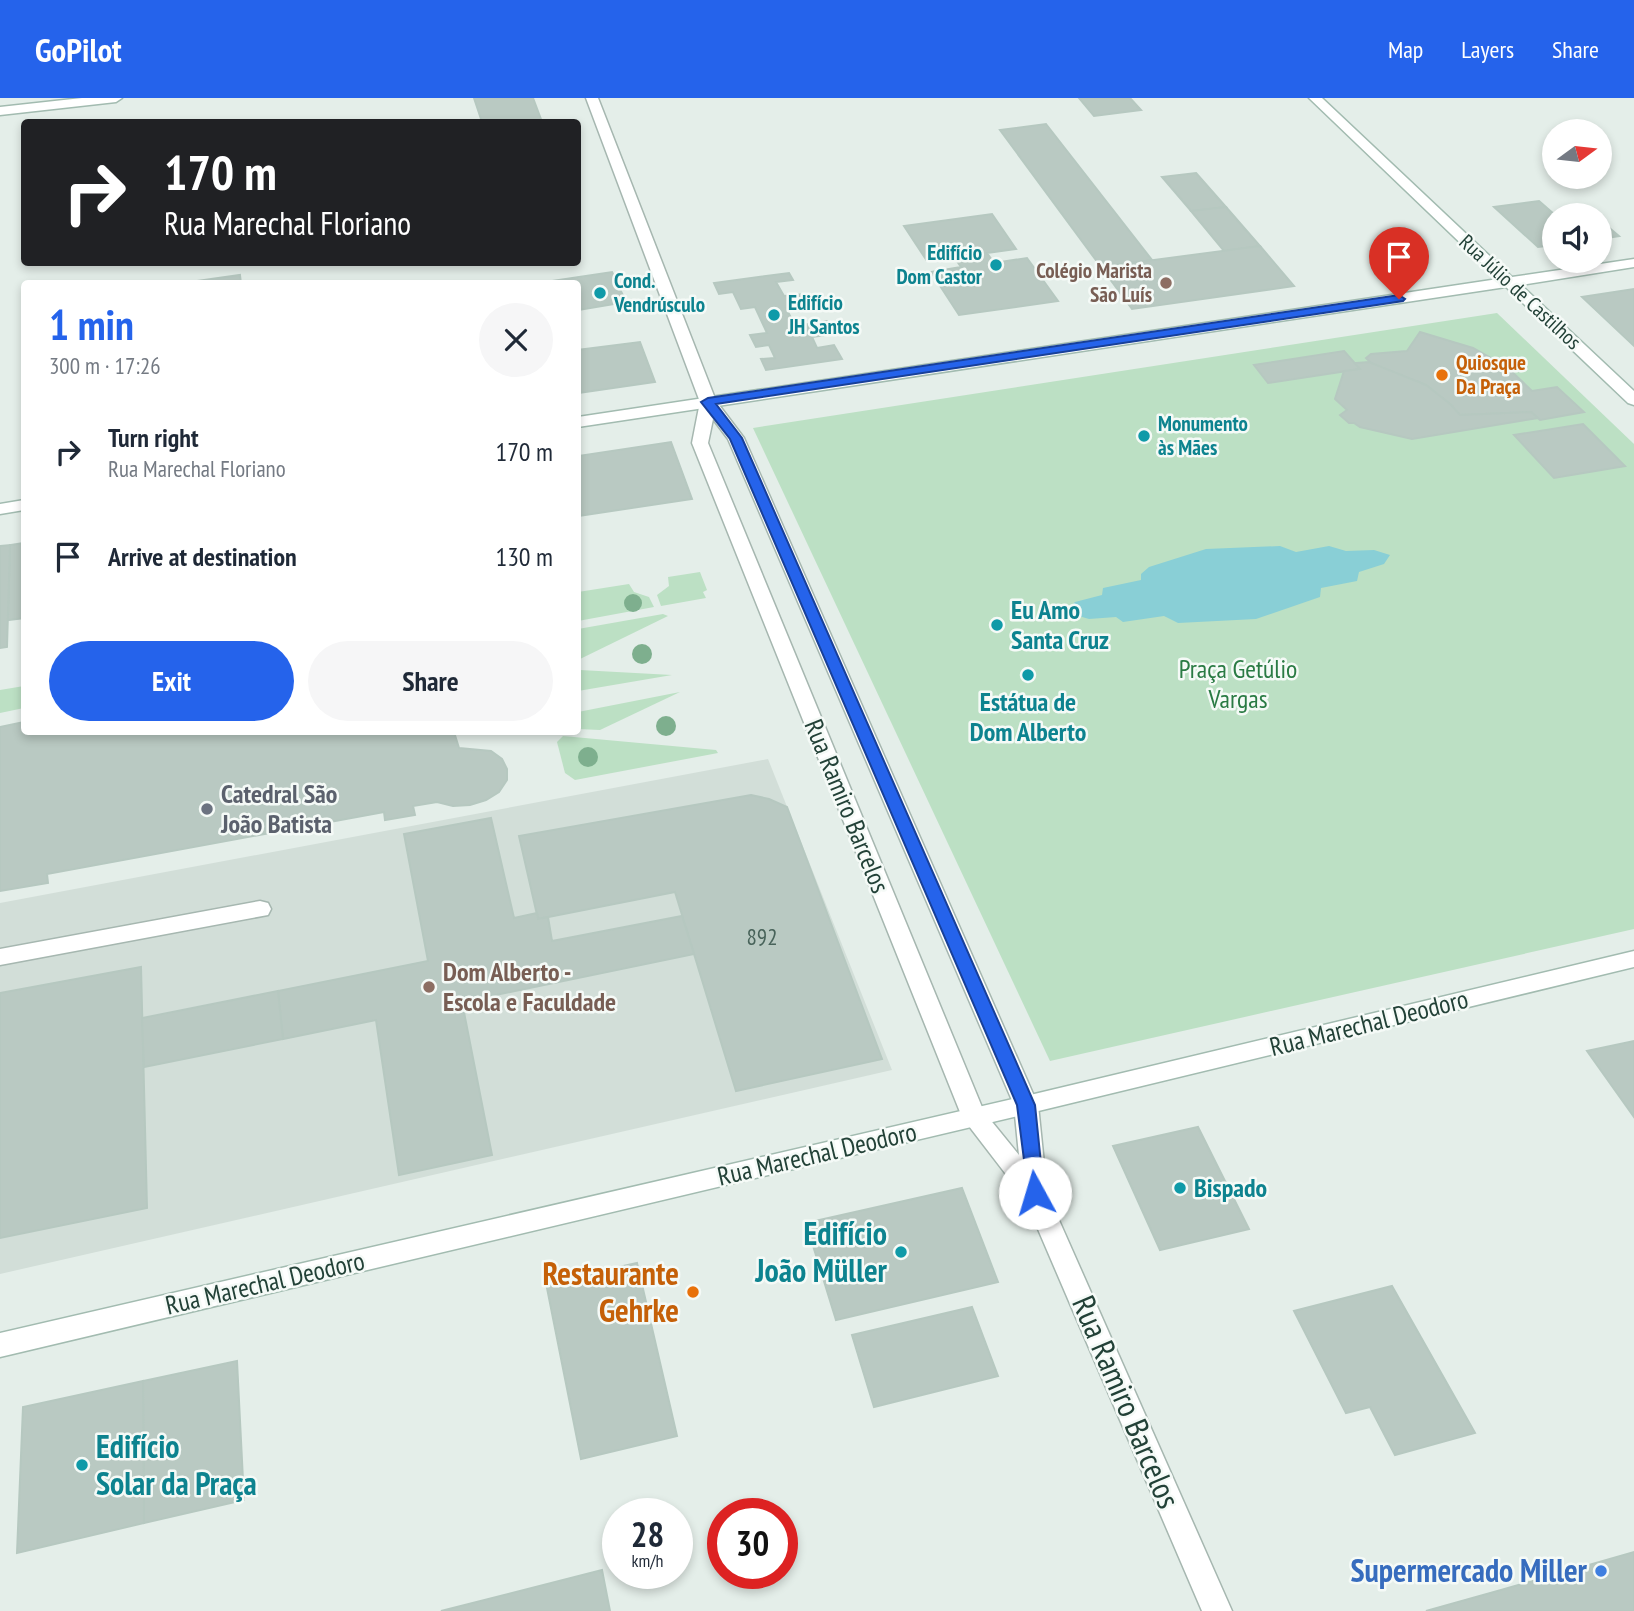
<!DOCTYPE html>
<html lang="en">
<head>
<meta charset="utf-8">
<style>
	:root { --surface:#fff; --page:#f6f6f7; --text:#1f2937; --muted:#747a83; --accent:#2563eb }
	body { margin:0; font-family:"PT Sans Narrow",sans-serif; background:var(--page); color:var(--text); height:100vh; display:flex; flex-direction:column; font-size:26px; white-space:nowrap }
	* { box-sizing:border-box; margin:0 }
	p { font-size:23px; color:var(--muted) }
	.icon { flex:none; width:38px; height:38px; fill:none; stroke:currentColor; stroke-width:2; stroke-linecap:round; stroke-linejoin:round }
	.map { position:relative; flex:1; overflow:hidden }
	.panel { position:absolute; left:21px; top:182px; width:560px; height:455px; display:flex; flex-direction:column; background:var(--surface); border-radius:7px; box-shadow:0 4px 10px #0003 }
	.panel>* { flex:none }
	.hud { position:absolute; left:21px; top:21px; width:560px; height:147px; border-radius:7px; box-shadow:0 4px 10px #0003; background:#202124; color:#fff; overflow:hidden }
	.needle { width:46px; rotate:75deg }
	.controls { position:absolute; left:1542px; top:21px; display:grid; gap:14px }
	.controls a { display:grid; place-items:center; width:70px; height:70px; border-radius:50%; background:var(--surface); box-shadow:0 4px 10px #0003; font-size:35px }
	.speed { position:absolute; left:602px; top:1400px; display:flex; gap:14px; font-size:35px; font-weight:700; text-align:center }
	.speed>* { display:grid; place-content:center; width:91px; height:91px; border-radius:50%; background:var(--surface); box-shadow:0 4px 10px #0003; line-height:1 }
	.speed small { font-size:18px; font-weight:400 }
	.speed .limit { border:10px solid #d22; background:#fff; color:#111 }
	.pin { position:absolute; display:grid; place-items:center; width:60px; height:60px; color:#fff; margin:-72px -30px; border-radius:50% 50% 50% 0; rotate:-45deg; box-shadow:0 0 7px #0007 }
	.pin .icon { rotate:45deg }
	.me { position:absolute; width:77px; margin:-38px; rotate:354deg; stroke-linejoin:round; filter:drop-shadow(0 0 5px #0008) }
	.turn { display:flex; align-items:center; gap:24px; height:147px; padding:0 28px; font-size:32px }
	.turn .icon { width:91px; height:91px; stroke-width:2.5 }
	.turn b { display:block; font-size:49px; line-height:60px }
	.round { display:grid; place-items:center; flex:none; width:74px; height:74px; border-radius:37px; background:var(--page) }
	.summary { display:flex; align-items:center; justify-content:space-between; height:119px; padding:0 28px }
	h1 { font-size:42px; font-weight:600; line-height:52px; color:var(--accent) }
	.primary-button { display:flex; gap:14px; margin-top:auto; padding:14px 28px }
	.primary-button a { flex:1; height:80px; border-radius:42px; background:var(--accent); color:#fff; font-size:28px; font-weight:600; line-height:80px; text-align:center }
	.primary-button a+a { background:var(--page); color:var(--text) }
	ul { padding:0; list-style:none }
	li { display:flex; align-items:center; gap:21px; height:105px; padding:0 28px }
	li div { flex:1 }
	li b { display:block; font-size:26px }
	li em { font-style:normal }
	header { display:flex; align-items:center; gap:42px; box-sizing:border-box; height:98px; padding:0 35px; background:var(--accent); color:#fff }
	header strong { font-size:33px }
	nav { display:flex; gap:38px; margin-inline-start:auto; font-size:24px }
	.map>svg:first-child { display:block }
	.built { fill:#d2ded8 }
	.green { fill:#bce0c4 }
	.water { fill:#89cfd6 }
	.building { fill:#b9c9c2; stroke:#b6c8c0; stroke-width:2 }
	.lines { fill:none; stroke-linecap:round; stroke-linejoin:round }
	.lane-casing { stroke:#a6b7b0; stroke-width:3 }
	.street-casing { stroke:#a6b7b0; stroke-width:3 }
	.secondary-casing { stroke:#a2bbb0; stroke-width:3 }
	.lane { fill:#fff; fill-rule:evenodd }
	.street { fill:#fff; fill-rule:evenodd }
	.secondary { fill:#fff; fill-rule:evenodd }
	.tree { fill:#7eaf8e }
	.route { fill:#2563eb; stroke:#184099; stroke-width:2 }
	.culture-dot { fill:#0f9aa8; stroke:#f5faf7; stroke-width:2.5 }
	.education-dot { fill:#8d6e63; stroke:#f5faf7; stroke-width:2.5 }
	.food-dot { fill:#e8710a; stroke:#f5faf7; stroke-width:2.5 }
	.worship-dot { fill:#6b7280; stroke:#f5faf7; stroke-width:2.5 }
	.shop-dot { fill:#3f7fe0; stroke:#f5faf7; stroke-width:2.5 }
	.labels { text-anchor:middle; stroke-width:5; stroke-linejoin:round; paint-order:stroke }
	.far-culture-label { font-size:21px; font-weight:bold; fill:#0d838f; stroke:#f5faf7; text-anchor:start }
	.far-education-label { font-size:21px; font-weight:bold; fill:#785e54; stroke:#f5faf7; text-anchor:end }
	.far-street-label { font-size:21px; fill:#224137; stroke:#f5faf7 }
	.far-food-label { font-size:21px; font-weight:bold; fill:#c56008; stroke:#f5faf7; text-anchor:start }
	.number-label { font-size:23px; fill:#48635a }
	.culture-label { font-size:26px; font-weight:bold; fill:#0d838f; stroke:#f5faf7; text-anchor:start }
	.park-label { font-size:26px; fill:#2a7b44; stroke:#f5faf7 }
	.worship-label { font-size:26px; font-weight:bold; fill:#5b616d; stroke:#f5faf7; text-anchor:start }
	.street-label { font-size:26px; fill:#224137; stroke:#f5faf7 }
	.education-label { font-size:26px; font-weight:bold; fill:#785e54; stroke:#f5faf7; text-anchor:start }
	.near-culture-label { font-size:32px; font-weight:bold; fill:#0d838f; stroke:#f5faf7; text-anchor:end }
	.near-food-label { font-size:32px; font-weight:bold; fill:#c56008; stroke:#f5faf7; text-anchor:end }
	.near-street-label { font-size:32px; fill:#224137; stroke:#f5faf7 }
	.near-shop-label { font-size:32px; font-weight:bold; fill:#366cbe; stroke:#f5faf7; text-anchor:end }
</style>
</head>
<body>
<header>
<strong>GoPilot</strong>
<nav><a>Map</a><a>Layers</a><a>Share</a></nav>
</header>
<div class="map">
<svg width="1634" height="1513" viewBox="0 0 1634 1513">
	<rect width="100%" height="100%" fill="#e4eee9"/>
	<polygon class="built" points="768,661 892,972 0,1176 0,805"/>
	<g class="green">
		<polygon points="1497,215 1634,346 1634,831 1050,963 753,330"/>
		<polygon points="700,474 707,492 703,494 706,500 661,508 657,497 669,488 668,479"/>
		<polygon points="629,486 634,494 649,499 654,509 578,523 578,494"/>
		<polygon points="663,516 668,518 578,562 578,531"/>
		<polygon points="578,572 580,572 672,577 578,593"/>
		<polygon points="24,588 24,610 0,615 0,592"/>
		<polygon points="680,594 600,632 578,631 578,614"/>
		<polygon points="563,638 716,652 718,655 575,682 565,675 557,644"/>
	</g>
	<polygon class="water" points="1280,448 1296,454 1329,448 1346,453 1374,452 1390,457 1384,466 1359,474 1357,483 1321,490 1320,499 1256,521 1178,525 1164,518 1123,524 1116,519 1089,521 1065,514 1075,504 1102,497 1103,490 1141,482 1141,476 1149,469 1206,451"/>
	<g class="building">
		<polygon points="474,0 533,0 542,24 482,24"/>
		<polygon points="1079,0 1130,0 1141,12 1094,18"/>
		<polygon points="1046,26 1152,162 1101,169 1000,32"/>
		<polygon points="1196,75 1226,109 1191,113 1162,79"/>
		<polygon points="1539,103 1555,117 1554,147 1538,149 1494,109"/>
		<polygon points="1226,109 1260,148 1224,153 1191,113"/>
		<polygon points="992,116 1016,151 987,155 994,165 1027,160 1058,203 959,217 931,174 961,169 954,159 927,163 904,128"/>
		<polygon points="1600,122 1619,138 1600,141"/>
		<polygon points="1260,148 1294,188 1132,211 1101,169"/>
		<polygon points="612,174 626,204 578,212 578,186 532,186"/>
		<polygon points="789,175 793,182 776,184 784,198 804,196 810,207 786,210 795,228 827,223 833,236 812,239 817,250 834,247 842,261 766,272 761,261 775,260 769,247 756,249 750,237 767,235 755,209 741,211 733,194 719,196 714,185"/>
		<polygon points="240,177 241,186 176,186"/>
		<polygon points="1634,191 1634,248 1582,199"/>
		<polygon points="1420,234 1473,250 1507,269 1532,293 1557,289 1584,314 1540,322 1531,314 1460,317 1450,306 1426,287 1372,266 1366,260 1371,256 1407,253"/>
		<polygon points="640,244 655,284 578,295 578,252"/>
		<polygon points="1344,253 1360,271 1268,285 1254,267"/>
		<polygon points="1369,264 1426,287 1450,306 1460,317 1531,314 1538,320 1412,341 1360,329 1354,325 1349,325 1340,317 1347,312 1335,301 1344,273 1360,271 1355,265"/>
		<polygon points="1583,326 1625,368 1554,380 1514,337"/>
		<polygon points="671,344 692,401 578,418 578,358"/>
		<polygon points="24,445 24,520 8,522 10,447"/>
		<polygon points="10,447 7,549 0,550 0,448"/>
		<polygon points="24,624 24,634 454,634 459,650 491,653 502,661 507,671 507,682 499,694 486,702 470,707 453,708 437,704 413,708 415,717 385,722 384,714 47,776 48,785 0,793 0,629"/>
		<polygon points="751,697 769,701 787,709 882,961 736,993 675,794 538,821 519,738"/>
		<polygon points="491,720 514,820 537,815 538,821 548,819 552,843 682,818 694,856 462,904 492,1057 399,1077 376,922 283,941 278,893 428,863 404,736"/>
		<polygon points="141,869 147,1110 0,1140 0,895"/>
		<polygon points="278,893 283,941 144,969 142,920"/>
		<polygon points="1634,943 1634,1019 1587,953"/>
		<polygon points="1198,1029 1249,1131 1160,1152 1113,1048"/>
		<polygon points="962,1090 998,1184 836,1222 806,1125"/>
		<polygon points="637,1165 677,1338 581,1361 546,1185"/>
		<polygon points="1392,1188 1475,1335 1395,1357 1370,1309 1346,1315 1294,1213"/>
		<polygon points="972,1209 998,1278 874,1309 852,1237"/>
		<polygon points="237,1263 244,1402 144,1425 143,1283"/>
		<polygon points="143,1283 144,1425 17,1455 23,1309"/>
		<polygon points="1634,1454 1634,1513 1426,1513 1501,1492"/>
		<polygon points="602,1472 610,1513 441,1513"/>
	</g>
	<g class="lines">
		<g class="lane-casing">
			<polygon id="lane" points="260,803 268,805 271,811 268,817 0,867 0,851"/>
		</g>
		<g class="street-casing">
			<path id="street" d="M586,0H598L716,303L744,340L1038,1007L1047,1095L1232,1513H1202L1025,1101L962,1019L692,345L700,304ZM713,321L728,341L1014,1007L1019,1057L984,1014L708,345Z"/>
		</g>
		<g class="secondary-casing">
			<g id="secondary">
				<polygon points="82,0 122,0 116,4 0,17 0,9"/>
				<polygon points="1309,0 1322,0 1512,179 1634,161 1634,169 1521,187 1634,293 1634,307 1628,305 1506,189 578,329 578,319 1498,181"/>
				<polygon points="24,402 24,412 0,416 0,406"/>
				<polygon points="1634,853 1634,869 1026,1016 0,1259 0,1235 1026,998"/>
			</g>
		</g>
		<use href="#lane" class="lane"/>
		<use href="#street" class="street"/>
		<use href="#secondary" class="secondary"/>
	</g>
	<g class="tree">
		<circle cx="633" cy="505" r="9"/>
		<circle cx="642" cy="556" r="10"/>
		<circle cx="666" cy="628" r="10"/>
		<circle cx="588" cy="659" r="10"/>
	</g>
	<polygon class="route" points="1399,197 1405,201 1403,203 716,306 742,340 1035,1007 1044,1095 1042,1101 1035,1103 1029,1101 1017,1007 730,341 701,304 708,300"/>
	<g class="culture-dot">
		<circle cx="996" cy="167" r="7"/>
		<circle cx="600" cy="195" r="7"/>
		<circle cx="774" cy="217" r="7"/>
		<circle cx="1144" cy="338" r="7"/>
		<circle cx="997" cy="527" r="7"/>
		<circle cx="1028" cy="577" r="7"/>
		<circle cx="1180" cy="1090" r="7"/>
		<circle cx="901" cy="1154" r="7"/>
		<circle cx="82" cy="1367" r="7"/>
	</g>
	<g class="education-dot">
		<circle cx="1166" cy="185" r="7"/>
		<circle cx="429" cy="889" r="7"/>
	</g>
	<g class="food-dot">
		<circle cx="1442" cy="277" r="7"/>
		<circle cx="693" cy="1194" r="7"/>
	</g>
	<circle class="worship-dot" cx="207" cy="711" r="7"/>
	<circle class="shop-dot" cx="1601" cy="1473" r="7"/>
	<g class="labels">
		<g class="far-culture-label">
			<text x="982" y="162" text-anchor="end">Edifício<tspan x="982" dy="24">Dom Castor</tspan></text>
			<text x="614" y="190">Cond.<tspan x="614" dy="24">Vendrúsculo</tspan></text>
			<text x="788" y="212">Edifício<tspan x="788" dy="24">JH Santos</tspan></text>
			<text x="1158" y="333">Monumento<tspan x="1158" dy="24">às Mães</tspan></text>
		</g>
		<g class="far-education-label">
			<text x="1152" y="180">Colégio Marista<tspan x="1152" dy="24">São Luís</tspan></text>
		</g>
		<g class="far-street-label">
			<text transform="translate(1520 194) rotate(43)" y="7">Rua Júlio de Castilhos</text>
		</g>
		<g class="far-food-label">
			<text x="1456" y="272">Quiosque<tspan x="1456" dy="24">Da Praça</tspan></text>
		</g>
		<g class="number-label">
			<text x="762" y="847">892</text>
		</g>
		<g class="culture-label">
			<text x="1011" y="521">Eu Amo<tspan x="1011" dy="30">Santa Cruz</tspan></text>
			<text x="1028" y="613" text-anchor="middle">Estátua de<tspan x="1028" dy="30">Dom Alberto</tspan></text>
			<text x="1194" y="1099">Bispado</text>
		</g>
		<g class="park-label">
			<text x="1238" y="580">Praça Getúlio<tspan x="1238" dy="30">Vargas</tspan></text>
		</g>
		<g class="worship-label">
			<text x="221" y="705">Catedral São<tspan x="221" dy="30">João Batista</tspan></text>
		</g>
		<g class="street-label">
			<text transform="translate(847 708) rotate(68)" y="9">Rua Ramiro Barcelos</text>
			<text transform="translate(1369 925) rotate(-14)" y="9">Rua Marechal Deodoro</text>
			<text transform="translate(817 1056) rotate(-13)" y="9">Rua Marechal Deodoro</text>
			<text transform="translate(265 1185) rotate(-13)" y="9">Rua Marechal Deodoro</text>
		</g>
		<g class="education-label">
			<text x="443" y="883">Dom Alberto -<tspan x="443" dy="30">Escola e Faculdade</tspan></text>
		</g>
		<g class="near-culture-label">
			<text x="887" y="1147">Edifício<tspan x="887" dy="37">João Müller</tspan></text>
			<text x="96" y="1360" text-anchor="start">Edifício<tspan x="96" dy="37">Solar da Praça</tspan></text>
		</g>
		<g class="near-food-label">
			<text x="679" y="1187">Restaurante<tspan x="679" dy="37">Gehrke</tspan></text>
		</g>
		<g class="near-street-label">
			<text transform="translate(1126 1304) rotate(67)" y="11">Rua Ramiro Barcelos</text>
		</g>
		<g class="near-shop-label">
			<text x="1587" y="1484">Supermercado Miller</text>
		</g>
	</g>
</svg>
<div class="controls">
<a><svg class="needle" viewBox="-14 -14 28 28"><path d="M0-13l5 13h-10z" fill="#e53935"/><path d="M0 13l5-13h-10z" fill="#747a83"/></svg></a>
<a><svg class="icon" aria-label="sound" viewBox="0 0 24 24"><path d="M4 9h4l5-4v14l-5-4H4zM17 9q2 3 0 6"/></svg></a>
</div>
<div class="speed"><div>28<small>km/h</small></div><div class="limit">30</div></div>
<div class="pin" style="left:1399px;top:201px;background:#d93025"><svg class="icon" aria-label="arrive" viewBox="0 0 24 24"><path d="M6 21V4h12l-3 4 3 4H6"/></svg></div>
<svg class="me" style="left:1035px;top:1095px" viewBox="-20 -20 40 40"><circle r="19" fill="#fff"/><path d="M0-13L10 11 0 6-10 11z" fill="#2563eb"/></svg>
<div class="hud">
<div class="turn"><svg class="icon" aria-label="right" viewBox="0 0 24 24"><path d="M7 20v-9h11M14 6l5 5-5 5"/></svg><div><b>170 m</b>Rua Marechal Floriano</div></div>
</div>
<section class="panel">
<div class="summary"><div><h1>1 min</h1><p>300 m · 17:26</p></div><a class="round"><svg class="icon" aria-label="close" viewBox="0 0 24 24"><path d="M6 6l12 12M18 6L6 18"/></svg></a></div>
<ul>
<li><svg class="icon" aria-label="right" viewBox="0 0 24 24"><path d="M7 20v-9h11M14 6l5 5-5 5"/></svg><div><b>Turn right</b><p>Rua Marechal Floriano</p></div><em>170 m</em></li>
<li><svg class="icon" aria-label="arrive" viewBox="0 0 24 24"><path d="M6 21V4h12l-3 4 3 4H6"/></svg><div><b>Arrive at destination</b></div><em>130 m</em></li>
</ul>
<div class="primary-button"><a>Exit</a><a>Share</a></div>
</section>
</div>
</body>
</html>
